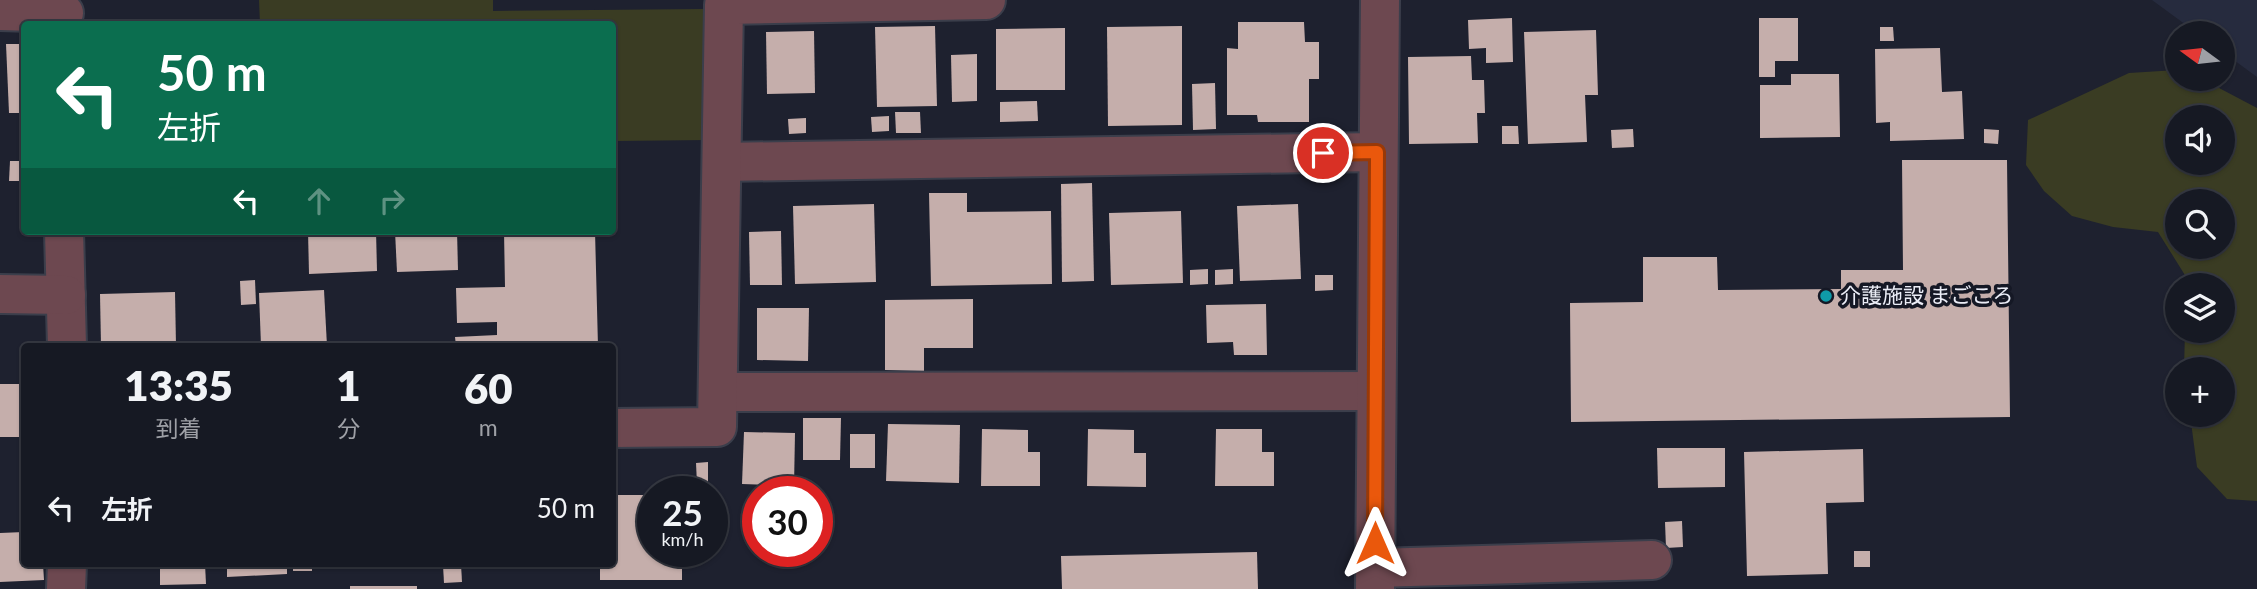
<!DOCTYPE html>
<html lang="ja">
<head>
<meta charset="utf-8">
<style>
	:root { --surface:#161923; --page:#232630; --text:#f1f3f6; --muted:#9ea0a6; --line:#353841 }
	body { margin:0; font-family:Lato,"Noto Sans JP",sans-serif; background:var(--page); color:var(--text); height:100vh; display:flex; flex-direction:column; font-size:26px; white-space:nowrap }
	* { box-sizing:border-box; margin:0 }
	p { font-size:23px; color:var(--muted) }
	.icon { flex:none; width:38px; height:38px; fill:none; stroke:currentColor; stroke-width:2; stroke-linecap:round; stroke-linejoin:round }
	.map { position:relative; flex:1; overflow:hidden }
	.drawer { position:absolute; left:21px; top:343px; width:595px; height:224px; display:flex; flex-direction:column; background:var(--surface); border-radius:7px; box-shadow:0 2px 5px #0004,0 0 0 2px var(--line) }
	.drawer>* { flex:none }
	.banner { position:absolute; left:21px; top:21px; width:595px; height:214px; border-radius:7px; box-shadow:0 2px 5px #0004,0 0 0 2px var(--line); background:#0b6e4f; color:#fff; overflow:hidden }
	.needle { width:46px; rotate:285deg }
	.fabs { position:absolute; left:2165px; top:21px; display:grid; gap:14px }
	.fabs a { display:grid; place-items:center; width:70px; height:70px; border-radius:50%; background:var(--surface); box-shadow:0 2px 5px #0004,0 0 0 2px var(--line); font-size:35px }
	.speed { position:absolute; left:637px; top:476px; display:flex; gap:14px; font-size:35px; font-weight:700; text-align:center }
	.speed>* { display:grid; place-content:center; width:91px; height:91px; border-radius:50%; background:var(--surface); box-shadow:0 2px 5px #0004,0 0 0 2px var(--line); line-height:1 }
	.speed small { font-size:18px; font-weight:400 }
	.speed .limit { border:10px solid #d22; background:#fff; color:#111 }
	.pin { position:absolute; display:grid; place-items:center; width:60px; height:60px; color:#fff; margin:-30px; border:4px solid #fff; border-radius:50%; box-shadow:0 2px 7px #0007 }
	.me { position:absolute; width:77px; margin:-38px; rotate:0deg; stroke-linejoin:round; filter:drop-shadow(0 0 5px #0008) }
	.turn { display:flex; align-items:center; gap:24px; height:147px; padding:0 21px; font-size:32px }
	.turn .icon { width:91px; height:91px; stroke-width:2.5 }
	.turn b { display:block; font-size:49px; line-height:60px }
	.lanes { display:flex; align-items:center; height:66px; padding:0 21px; background:#0003; justify-content:center; gap:35px; direction:ltr }
	.lanes .off { opacity:.35 }
	.eta { display:flex; justify-content:space-evenly; align-items:center; height:119px; text-align:center }
	.eta b { font-size:42px; font-weight:800; line-height:49px }
	ul { padding:0; list-style:none }
	li { display:flex; align-items:center; gap:21px; height:91px; padding:0 21px }
	li div { flex:1 }
	li b { display:block; font-size:26px }
	li em { font-style:normal }
	.map>svg:first-child { display:block }
	.built { fill:#262b3e }
	.green { fill:#3a3c23; fill-rule:evenodd }
	.building { fill:#c5aeab }
	.lines { fill:none; stroke-linecap:round; stroke-linejoin:round }
	.minor-casing { stroke:#3b3e4b; stroke-width:42 }
	.minor { stroke:#6d4850; stroke-width:38 }
	.route-casing { stroke:#983908; stroke-width:18 }
	.route { stroke:#ea580c; stroke-width:12 }
	.culture-dot { fill:#0f9aa8; stroke:#151825; stroke-width:2.5 }
	.labels { text-anchor:middle; stroke-width:7; stroke-linejoin:round; paint-order:stroke }
	.poi-label { font-size:21px; fill:#ebedf7; stroke:#151825; text-anchor:start }
</style>
</head>
<body>
<div class="map">
<svg width="2257" height="589" viewBox="0 0 2257 589">
	<rect width="100%" height="100%" fill="#1e212f"/>
	<polygon class="built" points="2152,0 2257,0 2257,77 2223,52 2222,33 2197,33"/>
	<g class="green">
		<polygon points="259,0 493,0 493,11 707,9 709,140 613,141 612,24 260,24"/>
		<path d="M2177,70V79H2202L2257,108V501L2227,499L2197,467L2190,415H2222V369H2184L2185,331H2222V285H2188V280L2158,232L2113,227L2072,216L2044,191L2026,165L2028,120L2129,73ZM2177,117H2222V163H2177ZM2177,201H2222V247H2177Z"/>
	</g>
	<g class="building">
		<polygon points="1512,18 1513,62 1486,63 1486,48 1469,49 1468,20"/>
		<polygon points="1759,18 1798,18 1798,61 1775,61 1775,77 1759,77"/>
		<polygon points="1238,22 1304,22 1305,42 1319,42 1319,79 1309,79 1309,122 1258,122 1257,115 1227,115 1227,48 1238,49"/>
		<polygon points="935,26 937,106 877,107 875,27"/>
		<polygon points="1182,26 1182,125 1108,126 1107,27"/>
		<polygon points="1880,27 1893,27 1894,41 1880,41"/>
		<polygon points="1065,28 1065,90 996,90 996,29"/>
		<polygon points="1596,30 1598,95 1585,95 1587,142 1528,144 1524,32"/>
		<polygon points="814,31 815,93 767,94 766,32"/>
		<polygon points="6,44 24,44 24,113 9,113"/>
		<polygon points="1940,48 1942,92 1962,91 1964,139 1890,141 1890,122 1876,123 1875,49"/>
		<polygon points="977,54 977,101 952,102 951,55"/>
		<polygon points="1471,56 1472,80 1484,80 1485,113 1477,113 1478,143 1409,144 1408,57"/>
		<polygon points="1791,74 1839,74 1840,137 1760,138 1760,85 1791,85"/>
		<polygon points="1215,83 1216,129 1193,130 1192,84"/>
		<polygon points="1037,101 1038,121 1000,122 1000,102"/>
		<polygon points="895,112 920,112 921,133 896,133"/>
		<polygon points="889,116 889,131 872,132 871,117"/>
		<polygon points="806,118 806,133 789,134 788,119"/>
		<polygon points="1502,126 1518,126 1519,144 1502,144"/>
		<polygon points="1633,129 1634,147 1612,148 1611,130"/>
		<polygon points="1984,129 1999,130 1998,144 1984,143"/>
		<polygon points="1902,160 2007,160 2010,417 1571,422 1570,303 1643,302 1643,257 1717,257 1718,290 1841,289 1841,270 1903,270"/>
		<polygon points="10,161 24,161 24,181 9,181"/>
		<polygon points="1092,183 1094,281 1062,282 1061,184"/>
		<polygon points="929,193 967,193 967,212 1051,211 1052,284 931,286"/>
		<polygon points="874,204 876,282 795,284 793,206"/>
		<polygon points="1298,204 1301,279 1240,281 1237,206"/>
		<polygon points="1181,211 1183,283 1111,285 1109,213"/>
		<polygon points="308,231 376,231 377,271 309,274"/>
		<polygon points="395,231 457,231 458,270 397,272"/>
		<polygon points="504,231 595,231 598,346 456,346 455,337 497,335 497,322 457,323 456,288 505,287"/>
		<polygon points="781,231 782,285 750,285 749,232"/>
		<polygon points="1208,269 1208,284 1190,285 1190,270"/>
		<polygon points="1233,269 1233,284 1215,285 1215,270"/>
		<polygon points="1315,275 1333,275 1333,290 1315,291"/>
		<polygon points="255,280 256,304 241,305 240,281"/>
		<polygon points="324,290 327,346 261,346 259,293"/>
		<polygon points="175,292 176,346 101,346 100,294"/>
		<polygon points="973,299 973,348 924,348 924,371 885,370 885,300"/>
		<polygon points="1266,304 1267,355 1234,355 1233,342 1207,343 1206,305"/>
		<polygon points="757,308 809,308 808,361 757,360"/>
		<rect x="0" y="384" width="24" height="53"/>
		<polygon points="803,418 841,418 840,460 803,460"/>
		<polygon points="888,424 960,425 959,483 886,481"/>
		<polygon points="982,429 1028,430 1028,452 1040,452 1040,486 981,486"/>
		<polygon points="1088,429 1134,430 1134,453 1146,453 1146,487 1087,486"/>
		<polygon points="1216,429 1262,429 1262,452 1274,452 1274,486 1215,486"/>
		<polygon points="744,432 795,433 794,486 742,484"/>
		<rect x="850" y="434" width="25" height="34"/>
		<polygon points="1657,448 1725,448 1725,487 1658,488"/>
		<polygon points="1863,449 1864,502 1826,503 1828,574 1747,576 1744,452"/>
		<polygon points="708,462 708,484 697,484 696,463"/>
		<polygon points="612,495 653,495 653,551 682,551 682,580 600,580 600,564 612,564"/>
		<polygon points="1682,521 1683,547 1666,548 1665,522"/>
		<polygon points="24,532 24,564 43,564 44,580 0,582 0,533"/>
		<rect x="1854" y="551" width="16" height="16"/>
		<polygon points="1257,552 1258,589 1062,589 1061,556"/>
		<polygon points="160,564 205,564 206,584 160,585"/>
		<polygon points="227,564 287,564 287,574 227,577"/>
		<rect x="293" y="564" width="19" height="7"/>
		<polygon points="461,564 462,582 444,583 443,565"/>
		<polygon points="469,564 523,564 523,566 469,568"/>
		<rect x="350" y="586" width="67" height="3"/>
	</g>
	<g class="lines">
		<g class="minor-casing">
			<g id="minor">
				<polyline points="0,11 64,13"/>
				<polyline points="722,162 1377,152"/>
				<polyline points="64,231 67,346"/>
				<polyline points="0,294 66,295"/>
				<polyline points="718,392 1376,391"/>
				<polyline points="612,428 717,427 724,5 986,0"/>
				<polyline points="1375,568 1652,560"/>
				<polyline points="66,589 67,564"/>
				<polyline points="1375,589 1380,0"/>
			</g>
		</g>
		<use href="#minor" class="minor"/>
	</g>
	<g class="lines">
		<g class="route-casing">
			<polyline id="route" points="1323,153 1377,152 1375,543"/>
		</g>
		<use href="#route" class="route"/>
	</g>
	<circle class="culture-dot" cx="1826" cy="296" r="7"/>
	<g class="labels">
		<g class="poi-label">
			<text x="1840" y="303">介護施設 まごころ</text>
		</g>
	</g>
</svg>
<div class="fabs">
<a><svg class="needle" viewBox="-14 -14 28 28"><path d="M0-13l5 13h-10z" fill="#e53935"/><path d="M0 13l5-13h-10z" fill="#9ea0a6"/></svg></a>
<a><svg class="icon" aria-label="sound" viewBox="0 0 24 24"><path d="M4 9h4l5-4v14l-5-4H4zM17 9q2 3 0 6"/></svg></a>
<a><svg class="icon" aria-label="search" viewBox="0 0 24 24"><circle cx="10" cy="10" r="6"/><path d="M15 15l6 6"/></svg></a>
<a><svg class="icon" aria-label="layers" viewBox="0 0 24 24"><path d="M12 4l9 5-9 5-9-5zM3 14l9 5 9-5"/></svg></a>
<a>+</a>
</div>
<div class="speed"><div>25<small>km/h</small></div><div class="limit">30</div></div>
<div class="pin" style="left:1323px;top:153px;background:#d93025"><svg class="icon" aria-label="arrive" viewBox="0 0 24 24"><path d="M6 21V4h12l-3 4 3 4H6"/></svg></div>
<svg class="me" style="left:1375px;top:543px" viewBox="-20 -20 40 40"><path d="M0-17L14 15 0 8-14 15z" fill="#ea580c" stroke="#fff" stroke-width="4"/></svg>
<div class="banner">
<div class="turn"><svg class="icon" aria-label="left" viewBox="0 0 24 24"><path d="M17 20v-9H6M10 6l-5 5 5 5"/></svg><div><b>50 m</b>左折</div></div>
<div class="lanes"><svg class="icon" aria-label="left" viewBox="0 0 24 24"><path d="M17 20v-9H6M10 6l-5 5 5 5"/></svg><svg class="icon off" aria-label="ahead" viewBox="0 0 24 24"><path d="M12 20V5M6 11l6-6 6 6"/></svg><svg class="icon off" aria-label="right" viewBox="0 0 24 24"><path d="M7 20v-9h11M14 6l5 5-5 5"/></svg></div>
</div>
<section class="drawer">
<div class="eta">
<div><b>13:35</b><p>到着</p></div>
<div><b>1</b><p>分</p></div>
<div><b>60</b><p>m</p></div>
</div>
<ul>
<li><svg class="icon" aria-label="left" viewBox="0 0 24 24"><path d="M17 20v-9H6M10 6l-5 5 5 5"/></svg><div><b>左折</b></div><em>50 m</em></li>
</ul>
</section>
</div>
</body>
</html>
